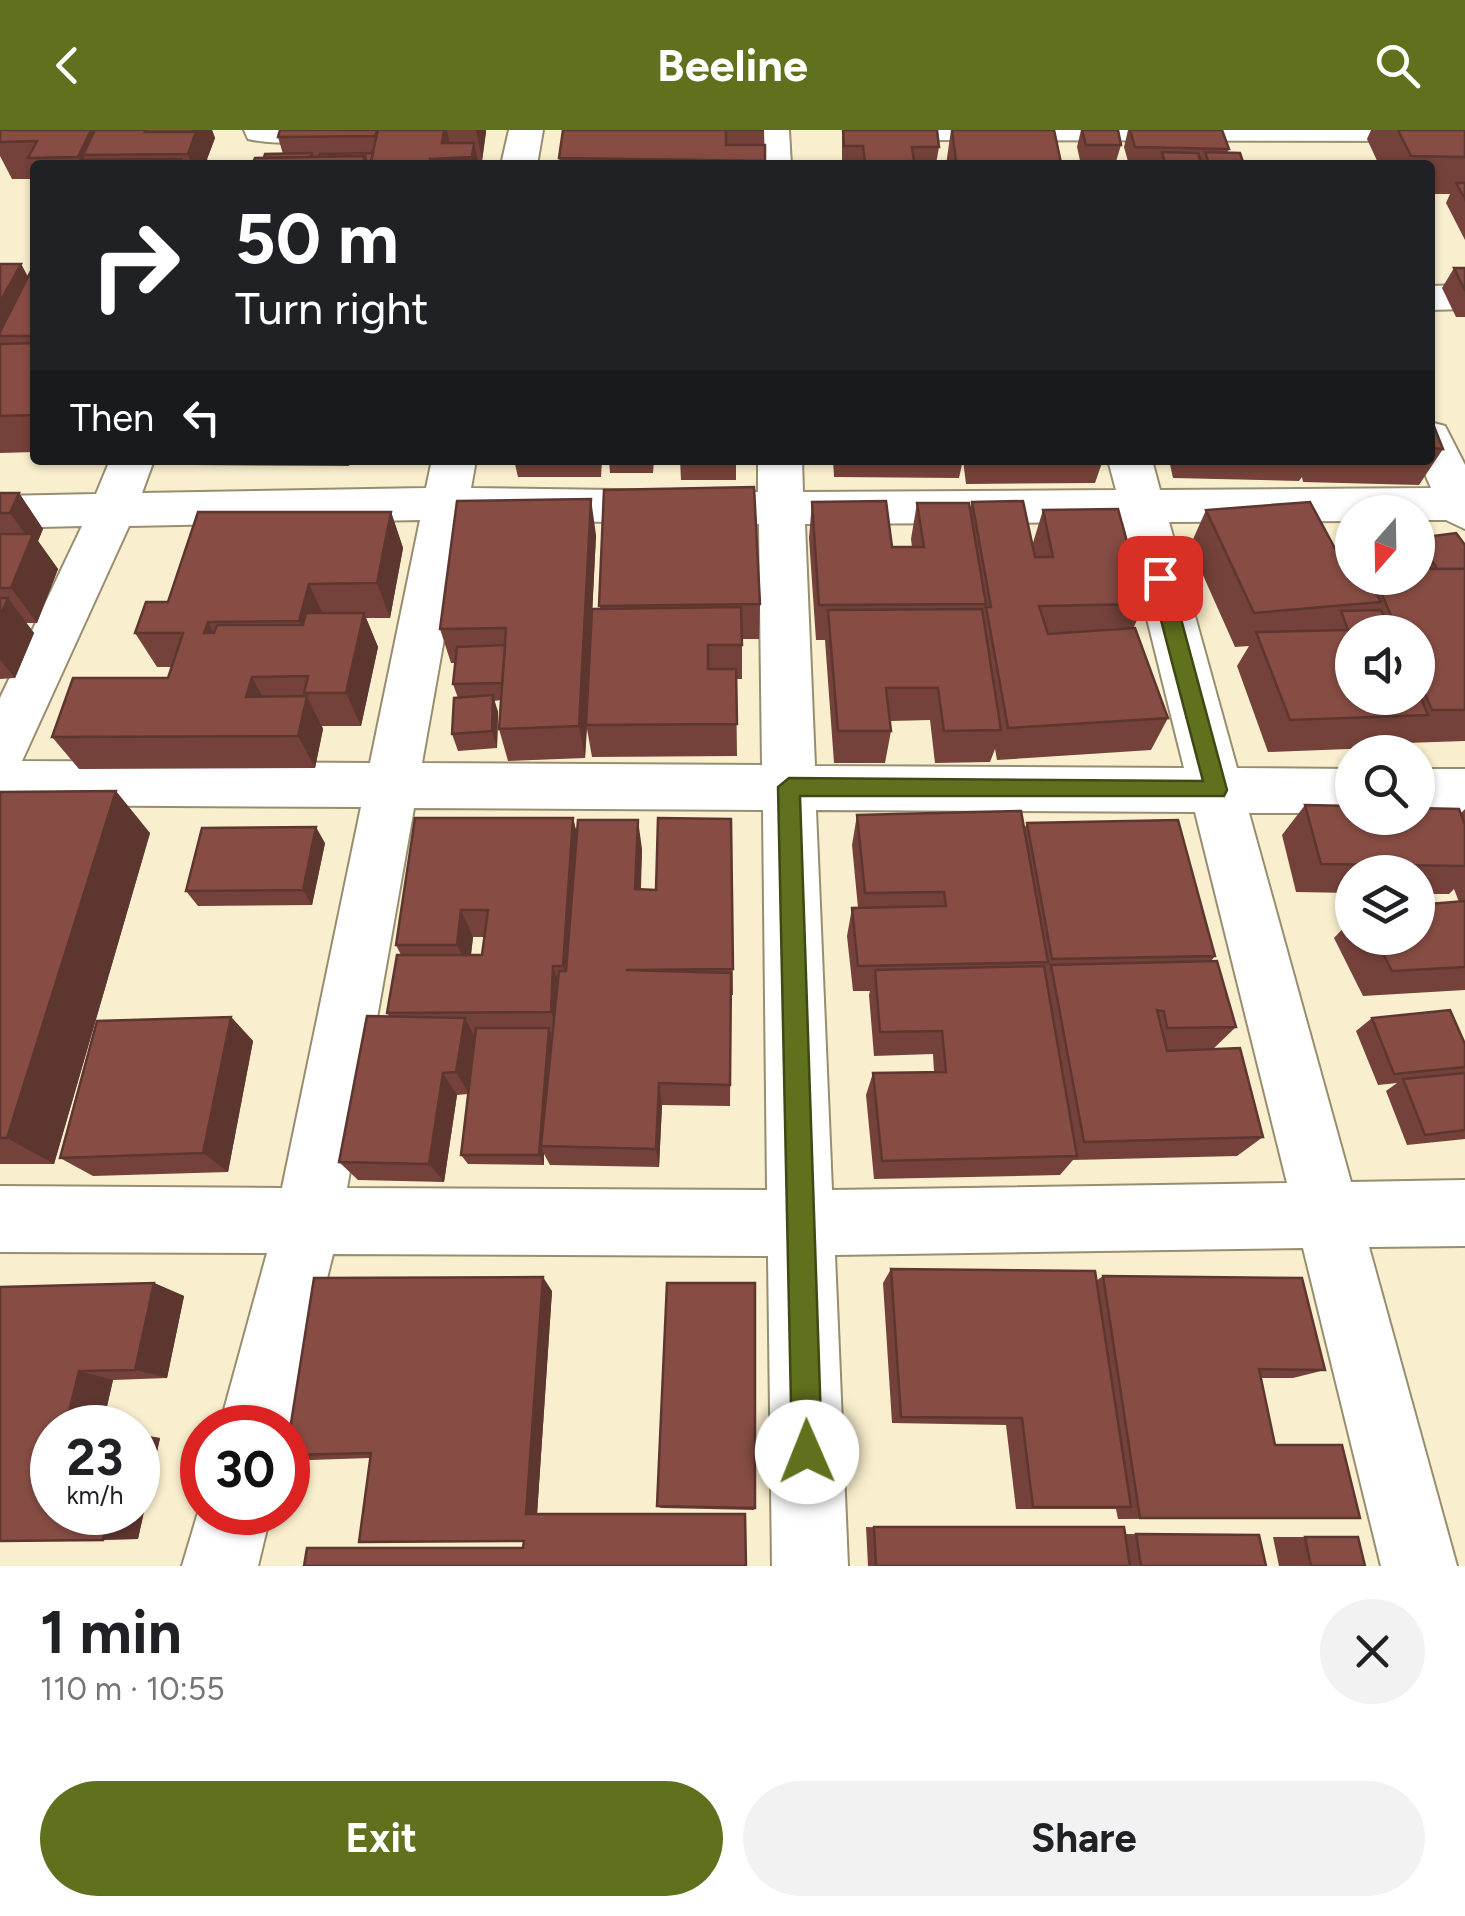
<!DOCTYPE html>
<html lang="en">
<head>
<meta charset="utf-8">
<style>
	:root { --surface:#fff; --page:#f2f2f2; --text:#202124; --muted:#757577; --accent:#60711d }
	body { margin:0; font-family:Figtree,sans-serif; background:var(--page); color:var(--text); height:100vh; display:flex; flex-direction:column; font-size:38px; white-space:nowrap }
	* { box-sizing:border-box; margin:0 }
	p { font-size:32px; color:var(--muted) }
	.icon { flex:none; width:55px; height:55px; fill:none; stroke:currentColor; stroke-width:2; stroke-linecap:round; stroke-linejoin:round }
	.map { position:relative; height:1436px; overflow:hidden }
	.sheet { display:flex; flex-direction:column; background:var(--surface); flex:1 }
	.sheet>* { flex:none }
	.guide { position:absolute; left:30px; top:30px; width:1405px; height:305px; border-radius:10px; box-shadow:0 2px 8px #0004; background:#202124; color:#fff; overflow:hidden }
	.needle { width:65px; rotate:200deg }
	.tools { position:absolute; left:1335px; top:365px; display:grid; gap:20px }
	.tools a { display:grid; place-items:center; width:100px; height:100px; border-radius:50%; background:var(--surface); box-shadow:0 2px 8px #0004; font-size:50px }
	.speed { position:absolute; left:30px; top:1275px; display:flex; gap:20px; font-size:50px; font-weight:700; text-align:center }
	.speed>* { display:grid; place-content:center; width:130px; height:130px; border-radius:50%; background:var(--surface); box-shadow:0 2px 8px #0004; line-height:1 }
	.speed small { font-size:25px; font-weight:400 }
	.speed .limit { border:15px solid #d22; background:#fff; color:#111 }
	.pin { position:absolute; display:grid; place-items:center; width:85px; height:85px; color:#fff; margin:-42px; border-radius:20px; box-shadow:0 5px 15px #0006 }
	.me { position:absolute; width:110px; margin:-55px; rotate:359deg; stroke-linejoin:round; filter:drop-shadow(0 0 8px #0008) }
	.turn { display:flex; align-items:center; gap:35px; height:210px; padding:0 40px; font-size:45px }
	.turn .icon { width:130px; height:130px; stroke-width:2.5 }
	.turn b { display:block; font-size:70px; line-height:85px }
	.then { display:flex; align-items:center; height:95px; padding:0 40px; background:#0003; gap:20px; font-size:38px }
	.round { display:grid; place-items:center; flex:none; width:105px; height:105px; border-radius:52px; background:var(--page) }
	.head { display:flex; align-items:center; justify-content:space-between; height:170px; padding:0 40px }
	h1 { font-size:60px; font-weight:700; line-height:75px }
	.button { display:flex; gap:20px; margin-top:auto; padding:20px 40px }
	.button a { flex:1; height:115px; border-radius:60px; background:var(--accent); color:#fff; font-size:40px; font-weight:700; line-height:115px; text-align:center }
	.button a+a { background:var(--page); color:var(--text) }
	header { display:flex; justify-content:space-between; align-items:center; height:130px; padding:0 40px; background:var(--accent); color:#fff; font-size:45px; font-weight:700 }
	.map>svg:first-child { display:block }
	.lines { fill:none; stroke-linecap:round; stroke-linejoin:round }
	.minor-casing { stroke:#978d6f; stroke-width:4 }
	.minor { fill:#fff; fill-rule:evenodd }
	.wall { fill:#74423a; fill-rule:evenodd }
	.shaded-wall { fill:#5e3630 }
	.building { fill:#874d44; stroke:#5e3630; stroke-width:2.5 }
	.route { fill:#60711d; stroke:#3e4913; stroke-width:2.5 }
</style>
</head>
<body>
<header><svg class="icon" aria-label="back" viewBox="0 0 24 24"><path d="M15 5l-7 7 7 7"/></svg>Beeline<svg class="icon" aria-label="search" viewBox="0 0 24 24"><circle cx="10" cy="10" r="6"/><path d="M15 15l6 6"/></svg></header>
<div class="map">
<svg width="1465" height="1436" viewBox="0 0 1465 1436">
	<rect width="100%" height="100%" fill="#f9efce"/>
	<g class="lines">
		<g class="minor-casing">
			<g id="minor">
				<path d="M244,0H336L331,7C306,13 273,15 248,9Z"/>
				<polygon points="509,0 543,0 537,35 501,35"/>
				<polygon points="755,0 789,0 791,35 755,35"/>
				<polygon points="905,0 1465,0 1465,11 922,10 910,7"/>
				<polygon points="1465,155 1465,179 1430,180 1430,156"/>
				<path d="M1430,292L1445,296L1465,335V399L1446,390H1418V382H1352V391L1169,392L1237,638L1352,639V683H1249L1351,1052L1465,1050V1116L1369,1117L1457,1436H1381L1303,1118L835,1125L848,1436H772L768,1126L333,1124L288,1306V1298H219L267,1123L0,1122V1056L282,1058L361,677L0,675V568L82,396L0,398V366L96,364L110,330H154L142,363L426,358L432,330H476L471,358L758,362V330H802L803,362L1116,360L1108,330H1152L1160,360L1431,358L1419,330H1430ZM420,390L370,633L22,631L129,396ZM465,390L759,394L762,635L422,633ZM1123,392L1184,638L815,636L805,394ZM414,678L763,680L767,1060L347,1058ZM816,680L1195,682L1287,1053L832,1060Z"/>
				<rect x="1418" y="639" width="47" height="44"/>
				<polygon points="202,1369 202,1382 271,1382 258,1436 182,1436"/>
			</g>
		</g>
		<use href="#minor" class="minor"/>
	</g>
	<g class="wall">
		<polygon points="0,0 212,0 215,8 207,29 209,35 35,35 35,49 12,49 0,26"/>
		<polygon points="280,0 486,0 486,3 482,31 478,31 479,35 264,28 283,24 278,7"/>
		<polygon points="563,0 764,0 765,35 560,35 559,28"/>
		<polygon points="842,0 937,0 939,17 936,34 842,32"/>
		<polygon points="951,0 1054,0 1060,35 946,35"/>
		<polygon points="1081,0 1118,0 1121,15 1115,35 1081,35 1077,17"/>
		<polygon points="1128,0 1222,0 1229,19 1227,23 1244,35 1129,35 1124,17"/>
		<polygon points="1371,0 1465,0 1465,110 1446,73 1450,64 1430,64 1430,35 1379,35 1367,9"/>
		<polygon points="0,134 21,134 28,147 35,139 35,322 0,323"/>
		<polygon points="1454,138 1465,138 1465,187 1456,187 1442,158"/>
		<polygon points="1430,294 1443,319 1419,355 1303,352 1302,347 1299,351 1173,348 1169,330 1430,330"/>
		<polygon points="193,330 351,330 349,336 195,335"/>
		<polygon points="514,330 602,330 601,347 518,347"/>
		<polygon points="609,330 654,330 653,343 610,343"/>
		<polygon points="680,330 736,330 736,350 681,350"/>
		<polygon points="833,330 1103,330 1095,353 966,354 963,330 959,348 834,347"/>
		<polygon points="604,360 760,474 759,509 742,509 742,549 736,549 737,626 592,627 587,599 585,628 508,631 499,599 501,570 494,571 498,582 497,618 458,621 452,604 458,568 453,554 456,533 451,533 440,499 596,405 592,484 600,478"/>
		<polygon points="0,363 19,363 43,399 38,411 58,439 37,493 26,493 34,503 15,548 0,549"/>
		<polygon points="812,372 892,417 912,417 911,409 917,373 970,380 972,372 1032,416 1043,380 1144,474 1133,499 1168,588 1151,620 997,630 995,619 990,632 935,633 930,590 890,591 891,601 885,633 834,633 825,510 816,510 809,408"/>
		<path d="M1206,380L1338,424H1342L1352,408V448H1418V408L1465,415V611L1405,613L1401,617L1268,622L1237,536L1249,516L1235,517L1190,416ZM1352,502H1418V568Z"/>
		<polygon points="391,382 403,418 390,488 366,488 378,517 361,596 322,596 323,599 315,638 79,639 52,607 168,548 172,537 157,537 135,503"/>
		<polygon points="0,662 150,703 54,1034 0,1034"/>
		<polygon points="1305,675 1461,683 1465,679 1465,860 1363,866 1334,808 1352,789 1352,808 1418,808 1459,772 1454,759 1449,764 1418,764 1418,742 1352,742 1352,763 1296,762 1282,705"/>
		<polygon points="857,685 1024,699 1027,693 1215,826 1211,831 1236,897 1213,919 1263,1007 1237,1026 1073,1030 1060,1045 874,1049 866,965 873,943 934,942 933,924 874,926 869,865 870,861 853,861 847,806 852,778 858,778 852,715"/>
		<path d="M573,688L577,704L642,719L641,760H656L731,689L733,865H731L730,976L662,975L659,1037L550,1035L544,1024V1035L468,1034L461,1025L468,964L457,965L444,1052L358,1050L339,1032L389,886L387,883L401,825L396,815ZM473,807H485L482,825H471Z"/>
		<polygon points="325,713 312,775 198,776 186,761"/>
		<polygon points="231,887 253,911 228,1042 93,1046 60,1028"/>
		<polygon points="1372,888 1465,914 1465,942 1463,943 1465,943 1465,1009 1407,1015 1386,961 1397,953 1378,955 1356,901"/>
		<polygon points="891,1139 1096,1151 1103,1146 1325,1240 1293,1248 1261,1248 1275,1315 1360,1388 1118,1389 1116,1379 1016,1379 1006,1295 892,1293 883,1153"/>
		<polygon points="154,1153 184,1166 167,1248 113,1250 102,1298 52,1298 160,1308 138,1409 0,1411 0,1157"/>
		<polygon points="552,1161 537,1384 524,1417 524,1411 370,1328 310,1330 288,1326"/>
		<polygon points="657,1376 755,1378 754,1380 661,1378"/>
		<polygon points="866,1397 1125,1404 1259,1405 1266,1436 868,1436"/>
		<polygon points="1273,1407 1305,1407 1365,1436 1279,1436"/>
	</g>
	<g class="shaded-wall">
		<polygon points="91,0 114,0 83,25 87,35 82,35 78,27"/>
		<polygon points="192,0 212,0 215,8 207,29 209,35 192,35 188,24 194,7"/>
		<polygon points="444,0 447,0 453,28 442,13"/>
		<polygon points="476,0 486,0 482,31"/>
		<polygon points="474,13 479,35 473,35 472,27"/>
		<polygon points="21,134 35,160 0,206 0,172"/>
		<polygon points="19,363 43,399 38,411 58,439 37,493 11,458 30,411 10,383"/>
		<polygon points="591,369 596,405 585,628 579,596"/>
		<polygon points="391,382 403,418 390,488 377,453"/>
		<polygon points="309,454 325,488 315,525 299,491"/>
		<polygon points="8,468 34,503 15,548 0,530 0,486"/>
		<polygon points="364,483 378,517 361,596 346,563"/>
		<polygon points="208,492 227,526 204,503"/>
		<polygon points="252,547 270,580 246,567"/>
		<polygon points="493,565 498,582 497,618 492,601"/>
		<polygon points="307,566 323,599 315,638 298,606"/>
		<polygon points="116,661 150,703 54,1034 7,1008"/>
		<polygon points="573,688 580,717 571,861 563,836"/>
		<polygon points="638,690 642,719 639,787 635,759"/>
		<polygon points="316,697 325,713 312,775 303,760"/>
		<polygon points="461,780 473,807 469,841 457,815"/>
		<polygon points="553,836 561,861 559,906 551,882"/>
		<polygon points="231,887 253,911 228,1042 203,1023"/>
		<polygon points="465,888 477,911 469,964 456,942"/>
		<polygon points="549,898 554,910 541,1016 544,1024 544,1035 539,1025"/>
		<polygon points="443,943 457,965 444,1052 429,1034"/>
		<polygon points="659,953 662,975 659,1037 656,1019"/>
		<polygon points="543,1147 552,1161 537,1385 526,1384"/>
		<polygon points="154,1153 184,1166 167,1248 135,1240"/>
		<polygon points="79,1241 113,1250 102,1298 65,1298"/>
		<polygon points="138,1304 160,1308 138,1409 103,1410 109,1382 138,1382"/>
	</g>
	<g class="building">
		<polygon points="0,0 91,0 78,27 28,28 37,11 0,12"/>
		<polygon points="95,0 146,0 145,2 196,2 188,24 83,25"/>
		<polygon points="280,0 377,0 375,6 278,7"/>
		<polygon points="378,0 444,0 442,13 474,13 472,27 429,29 475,30 474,35 370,35"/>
		<polygon points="563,0 764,0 726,0 726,15 765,15 765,31 559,28"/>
		<polygon points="843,0 937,0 939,17 912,17 914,31 891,33 946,35 837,35 837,32 865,32 863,16 844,16"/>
		<polygon points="952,0 1054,0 1061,33 956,31"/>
		<polygon points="1082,0 1118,0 1121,15 1086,15"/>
		<polygon points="1130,0 1222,0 1229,19 1135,17"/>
		<polygon points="1398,0 1465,0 1465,27 1411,26"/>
		<polygon points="1162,22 1198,23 1202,35 1165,34"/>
		<polygon points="1205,22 1240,23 1244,35 1209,34"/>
		<polygon points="312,23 311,27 264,28 265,24"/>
		<polygon points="373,23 370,35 367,35 365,26 319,27 320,24"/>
		<polygon points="365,26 363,35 252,35 255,28"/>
		<polygon points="181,29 179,35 82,35 84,30"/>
		<polygon points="1456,53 1465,53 1465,69"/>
		<polygon points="0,134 21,134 0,172"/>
		<polygon points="1454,138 1465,138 1465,161"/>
		<polygon points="32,139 35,139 35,206 0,206 0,202"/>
		<polygon points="35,213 35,285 0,286 0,214"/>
		<polygon points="1430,294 1433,294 1443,319 1430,318"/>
		<polygon points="754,357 760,474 599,476 604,360"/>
		<polygon points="0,363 19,363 10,383 0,383"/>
		<polygon points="591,369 579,596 499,599 506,498 440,499 457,371"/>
		<polygon points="886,371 892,417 924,417 917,373 969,373 986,474 819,475 812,372"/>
		<polygon points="1023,371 1035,427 1053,427 1043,380 1118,379 1144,474 1039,476 1048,504 1135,498 1168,588 1008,598 986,477 991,477 972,372"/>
		<polygon points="1310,372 1338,424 1352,423 1352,448 1368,448 1381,472 1254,483 1206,380"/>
		<polygon points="198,382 391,382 377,453 309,454 299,491 208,492 204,503 214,503 217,495 303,495 306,483 364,483 346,563 304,563 308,546 252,547 246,567 307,566 298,606 52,607 73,548 168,548 183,503 135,503 146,472 168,472"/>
		<polygon points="1456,403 1465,415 1465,439 1437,439 1418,408"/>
		<polygon points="0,404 33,404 11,458 0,458"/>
		<polygon points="1418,426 1425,426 1431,439 1465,439 1465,580 1432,580 1418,547 1418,502 1398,502 1375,448 1418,448"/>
		<polygon points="0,468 8,468 0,486"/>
		<polygon points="741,477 742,515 708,515 708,539 736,539 737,594 586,595 592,479"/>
		<polygon points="982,479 1001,600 944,601 938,558 886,558 891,601 838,601 828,480"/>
		<polygon points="1381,480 1391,502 1352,502 1352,568 1418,568 1418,561 1428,585 1290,590 1256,502 1348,500 1341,481"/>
		<polygon points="505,515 502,553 453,554 457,517"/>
		<polygon points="493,565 492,601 452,604 454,568"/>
		<polygon points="116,661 7,1008 0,1008 0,662"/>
		<polygon points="1305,675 1352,676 1352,688 1418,688 1418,678 1459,679 1465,695 1465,736 1321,734"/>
		<polygon points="1021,681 1048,832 858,836 852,778 946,776 944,762 865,763 857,685"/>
		<polygon points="415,688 573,688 563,836 553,836 551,882 387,883 397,825 482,825 488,780 461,780 457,815 396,815"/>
		<polygon points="658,688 731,689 733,839 626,840 731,843 730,955 659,953 656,1019 541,1016 559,841 566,841 578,690 638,690 635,759 656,760"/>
		<polygon points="1178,690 1215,826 1052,829 1027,693"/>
		<polygon points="316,697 303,760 186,761 202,698"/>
		<polygon points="1465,771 1465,837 1392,841 1375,808 1418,808 1418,775"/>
		<polygon points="1217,831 1236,897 1167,898 1164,881 1157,880 1167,921 1240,918 1263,1007 1084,1012 1051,835"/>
		<polygon points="1044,836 1077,1026 882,1031 873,943 946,942 942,901 880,902 875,840"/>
		<polygon points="1450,880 1465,914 1465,937 1394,944 1372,888"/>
		<polygon points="367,886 465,888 456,942 443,943 429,1034 339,1032"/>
		<polygon points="231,887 203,1023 60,1028 97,891"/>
		<polygon points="476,898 549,898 539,1025 461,1025"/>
		<polygon points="1465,943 1465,1000 1425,1005 1403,949"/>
		<polygon points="891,1139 1095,1141 1131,1377 1033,1377 1022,1288 901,1287"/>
		<polygon points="1103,1146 1302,1148 1325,1240 1259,1239 1275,1315 1342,1315 1360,1388 1140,1388"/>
		<polygon points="543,1147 526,1384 745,1384 746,1436 304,1436 307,1418 523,1418 524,1411 359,1412 371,1323 288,1325 288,1312 314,1148"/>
		<polygon points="154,1153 135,1240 79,1241 65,1298 52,1298 52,1382 109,1382 103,1410 0,1411 0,1157"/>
		<polygon points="667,1153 755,1153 755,1378 657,1376"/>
		<polygon points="874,1397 1124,1397 1130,1436 876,1436"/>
		<polygon points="1136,1404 1259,1405 1266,1436 1141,1436"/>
		<polygon points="1305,1407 1358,1407 1365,1436 1311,1436"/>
	</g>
	<polygon class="route" points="1160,441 1170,448 1227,660 1224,666 800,666 822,1322 817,1332 807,1337 796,1332 792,1322 778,657 789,648 1203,651 1150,448"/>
</svg>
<div class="tools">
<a><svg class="needle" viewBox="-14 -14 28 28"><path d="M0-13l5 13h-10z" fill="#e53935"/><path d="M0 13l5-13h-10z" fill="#757577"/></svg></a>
<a><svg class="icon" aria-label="sound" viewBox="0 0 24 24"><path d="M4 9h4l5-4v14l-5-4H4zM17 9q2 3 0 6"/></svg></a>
<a><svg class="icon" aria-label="search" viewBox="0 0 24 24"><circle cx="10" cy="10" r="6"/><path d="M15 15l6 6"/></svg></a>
<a><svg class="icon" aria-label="layers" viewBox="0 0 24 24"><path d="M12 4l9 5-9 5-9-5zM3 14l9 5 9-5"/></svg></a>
</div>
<div class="speed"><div>23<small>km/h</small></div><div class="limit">30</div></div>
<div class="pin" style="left:1160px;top:448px;background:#d93025"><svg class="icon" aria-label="arrive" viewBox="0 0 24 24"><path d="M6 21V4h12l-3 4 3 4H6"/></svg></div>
<svg class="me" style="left:807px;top:1322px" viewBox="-20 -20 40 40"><circle r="19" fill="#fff"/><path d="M0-13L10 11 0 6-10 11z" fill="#60711d"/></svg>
<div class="guide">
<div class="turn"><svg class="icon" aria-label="right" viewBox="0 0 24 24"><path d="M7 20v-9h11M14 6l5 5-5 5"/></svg><div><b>50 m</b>Turn right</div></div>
<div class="then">Then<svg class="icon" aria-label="left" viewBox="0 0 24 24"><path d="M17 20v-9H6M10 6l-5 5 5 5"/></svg></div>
</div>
</div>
<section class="sheet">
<div class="head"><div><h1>1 min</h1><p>110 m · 10:55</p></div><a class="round"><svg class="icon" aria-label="close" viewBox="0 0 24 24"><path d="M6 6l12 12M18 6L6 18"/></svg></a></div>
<div class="button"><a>Exit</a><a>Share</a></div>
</section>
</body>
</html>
